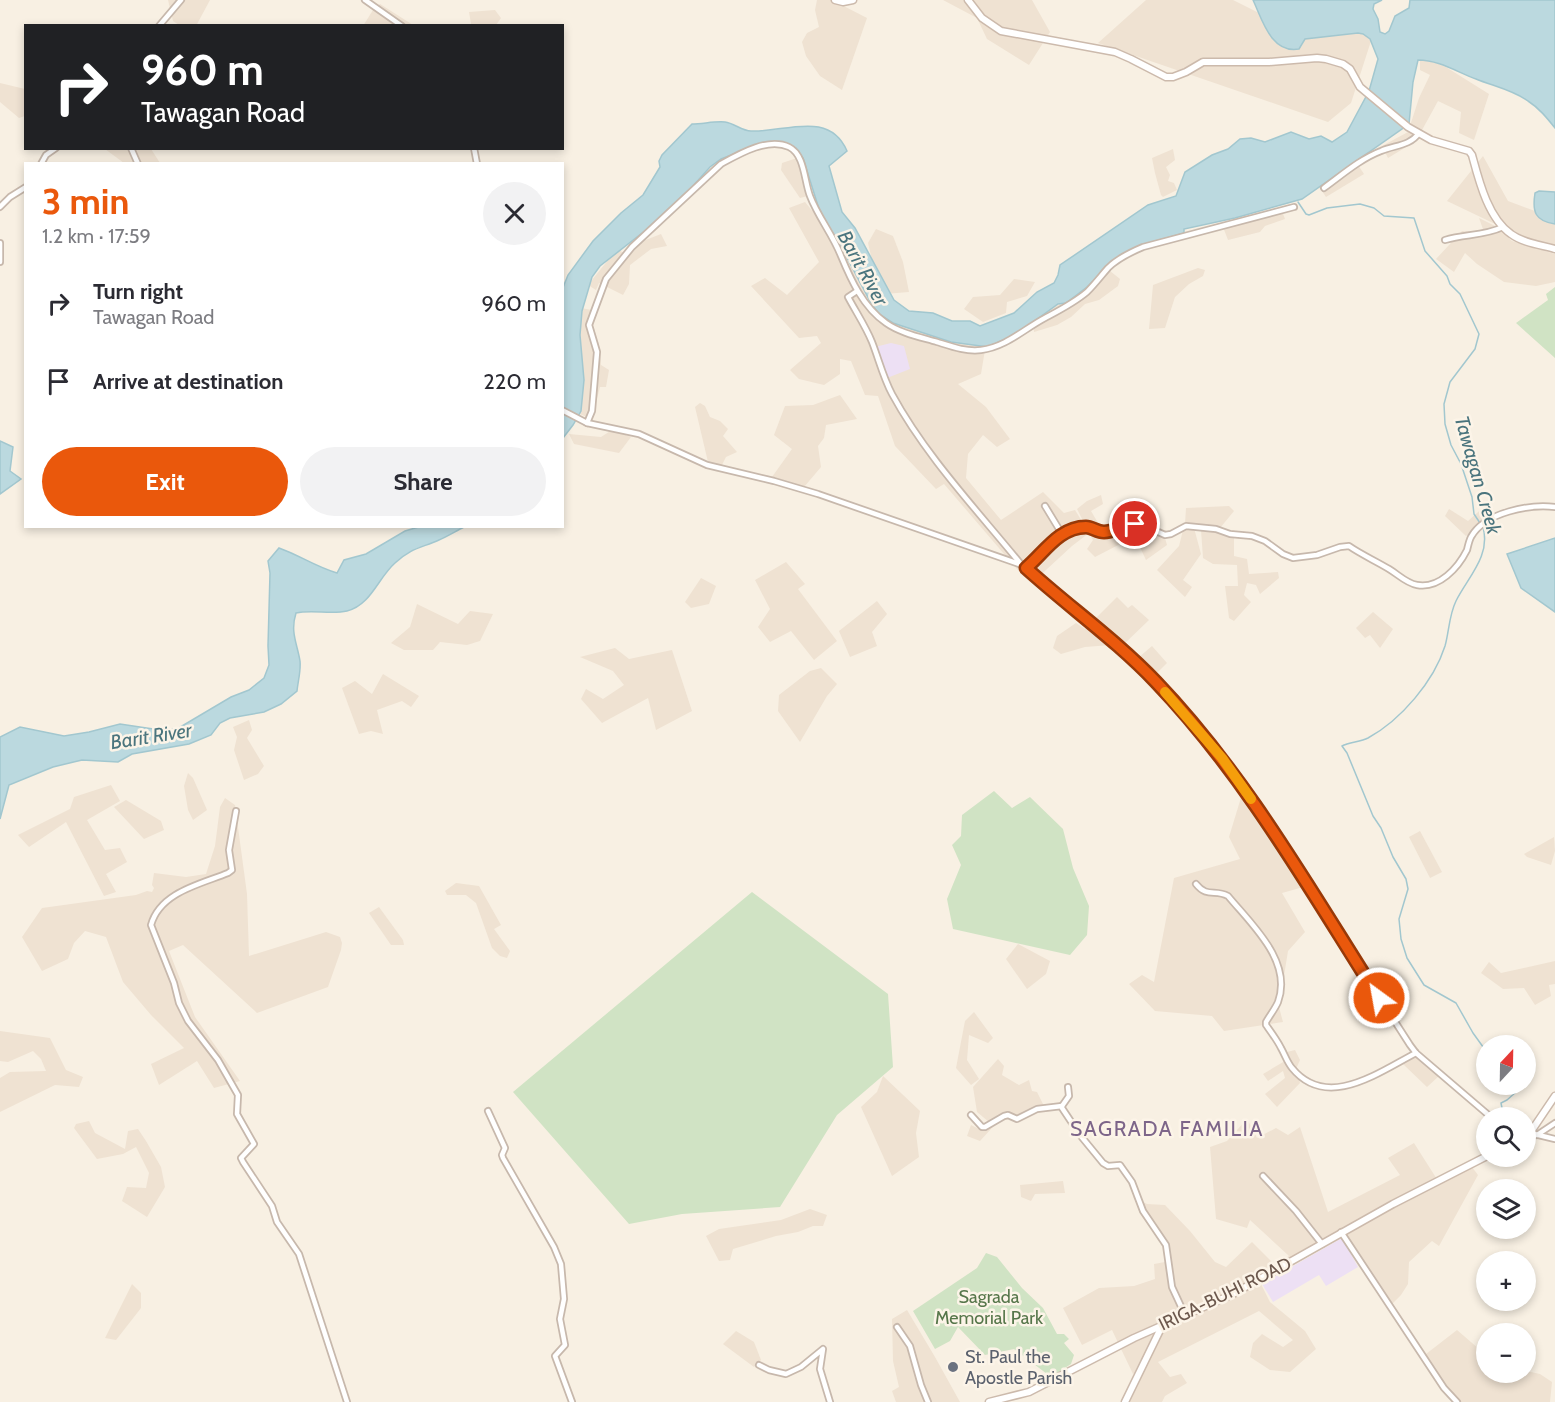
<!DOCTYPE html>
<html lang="en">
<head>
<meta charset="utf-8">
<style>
	:root { --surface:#fff; --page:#f2f2f3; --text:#2b2b33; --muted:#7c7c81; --accent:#ea580c }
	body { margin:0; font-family:Cabin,sans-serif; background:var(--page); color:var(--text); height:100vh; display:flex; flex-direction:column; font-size:22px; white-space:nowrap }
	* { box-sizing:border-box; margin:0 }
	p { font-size:20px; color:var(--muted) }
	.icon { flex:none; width:33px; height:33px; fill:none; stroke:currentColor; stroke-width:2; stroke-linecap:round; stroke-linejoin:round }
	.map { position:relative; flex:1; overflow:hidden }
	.panel { position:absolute; left:24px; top:162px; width:540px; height:366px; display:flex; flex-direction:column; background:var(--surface); border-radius:0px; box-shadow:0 3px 9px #0003 }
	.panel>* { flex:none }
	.guide { position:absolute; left:24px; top:24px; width:540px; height:126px; border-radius:0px; box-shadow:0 3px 9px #0003; background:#202124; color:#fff; overflow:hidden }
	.needle { width:39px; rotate:22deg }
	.buttons { position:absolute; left:1476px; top:1035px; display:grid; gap:12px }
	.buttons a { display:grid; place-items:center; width:60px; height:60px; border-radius:50%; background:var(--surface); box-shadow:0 3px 9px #0003; font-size:30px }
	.pin { position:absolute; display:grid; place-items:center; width:51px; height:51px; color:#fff; margin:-26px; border:3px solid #fff; border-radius:50%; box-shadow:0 2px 6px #0007 }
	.me { position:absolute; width:66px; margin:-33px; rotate:328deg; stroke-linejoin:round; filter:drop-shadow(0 0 4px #0008) }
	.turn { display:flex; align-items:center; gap:21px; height:126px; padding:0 18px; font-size:27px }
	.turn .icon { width:78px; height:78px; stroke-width:2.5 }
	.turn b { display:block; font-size:42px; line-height:51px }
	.round { display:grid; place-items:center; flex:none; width:63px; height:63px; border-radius:32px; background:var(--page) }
	.overview { display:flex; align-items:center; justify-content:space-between; height:102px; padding:0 18px }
	h1 { font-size:36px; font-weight:700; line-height:45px; color:var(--accent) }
	.primary-button { display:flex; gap:12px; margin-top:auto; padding:12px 18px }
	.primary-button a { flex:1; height:69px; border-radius:36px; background:var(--accent); color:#fff; font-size:24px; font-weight:700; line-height:69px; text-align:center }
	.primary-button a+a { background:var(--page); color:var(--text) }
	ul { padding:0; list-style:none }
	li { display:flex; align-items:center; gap:18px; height:78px; padding:0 18px }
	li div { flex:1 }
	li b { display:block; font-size:22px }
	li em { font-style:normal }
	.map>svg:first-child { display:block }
	.residential { fill:#efe2d2 }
	.education { fill:#ede0f4 }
	.green { fill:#d0e3c4 }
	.water { fill:#bbd9df; stroke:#a2c7cf; stroke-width:1.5 }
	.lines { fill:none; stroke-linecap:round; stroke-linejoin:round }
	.stream { stroke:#a2c7cf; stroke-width:1.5 }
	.minor-casing { stroke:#c7b8ac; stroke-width:8 }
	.secondary-casing { stroke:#ccbaac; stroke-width:9 }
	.minor { stroke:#fff; stroke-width:4.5 }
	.secondary { stroke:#fff; stroke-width:6 }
	.route-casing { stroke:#983908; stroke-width:15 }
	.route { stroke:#ea580c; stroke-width:10 }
	.slow { stroke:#f59e0b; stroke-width:10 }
	.worship-dot { fill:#6b7280; stroke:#fcf4e8; stroke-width:2 }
	.labels { text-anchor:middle; stroke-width:5; stroke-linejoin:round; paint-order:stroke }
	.street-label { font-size:18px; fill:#6c584d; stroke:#fcf4e8 }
	.park-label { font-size:18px; fill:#56764a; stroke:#fcf4e8 }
	.worship-label { font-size:18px; fill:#5b616d; stroke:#fcf4e8; text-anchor:start }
	.water-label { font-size:20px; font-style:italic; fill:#4a747d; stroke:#fcf4e8 }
	.quarter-label { font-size:21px; letter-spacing:1.5px; fill:#7d6589; stroke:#fcf4e8 }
</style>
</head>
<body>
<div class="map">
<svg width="1555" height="1402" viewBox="0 0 1555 1402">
	<rect width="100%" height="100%" fill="#f8f0e3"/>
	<g class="residential">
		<polygon points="168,0 210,0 196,26 179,25 173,21"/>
		<polygon points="817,0 832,0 867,18 842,90 820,76 806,56 802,42 807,33 819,27 815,10"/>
		<polygon points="943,0 1032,0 1050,32 1029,65 987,39 977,18"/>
		<polygon points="1146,0 1233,0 1259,13 1267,30 1279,44 1288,49 1301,47 1305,39 1358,33 1366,36 1371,41 1351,103 1328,122 1098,43"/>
		<polygon points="380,4 413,25 363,26 373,10"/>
		<polygon points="495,10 501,18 496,25 471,24 469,12"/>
		<polygon points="1420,60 1427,60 1441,64 1489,94 1474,140 1459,133 1461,112 1438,101 1416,141 1388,158 1382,146 1408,132 1419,98 1430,75 1420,70"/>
		<polygon points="0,83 25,89 25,116 19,118 0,102"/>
		<polygon points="105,149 151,149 160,163 124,163"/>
		<polygon points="1173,149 1175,160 1166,167 1170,175 1168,181 1174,183 1177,190 1163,197 1161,195 1155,173 1152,158"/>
		<polygon points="1483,156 1508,201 1535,211 1536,215 1555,224 1555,250 1533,242 1447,201"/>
		<polygon points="800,157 812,195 800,198 781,170 782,163"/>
		<polygon points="1358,165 1364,174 1326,197 1322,191"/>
		<polygon points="805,202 847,253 874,305 986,344 981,374 958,384 986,407 1010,439 997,447 983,435 968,454 966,478 1001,520 1043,492 1064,513 1075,510 1088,531 1077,509 1087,501 1101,495 1103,504 1091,511 1101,528 1107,529 1127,519 1149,523 1145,532 1153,539 1163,531 1167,545 1146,560 1137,541 1126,541 1095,557 1087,549 1093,540 1089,533 1072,546 1033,582 1023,576 944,484 936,489 895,446 878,396 865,395 851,361 840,359 840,374 824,385 799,379 790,370 821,343 817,336 799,338 751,286 765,278 787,295 819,262 789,208"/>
		<polygon points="1282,211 1285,219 1265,226 1260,232 1228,240 1223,227"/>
		<polygon points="1479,218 1499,228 1512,241 1555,254 1555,282 1536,286 1504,282 1477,264 1465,253 1454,272 1436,259 1462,231 1484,232"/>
		<polygon points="876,229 893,236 903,262 909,292 885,294 874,269 868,243"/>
		<polygon points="661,234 667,246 651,249 630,265 629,284 623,295 599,283 596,290 588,285 617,249 629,256 643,241"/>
		<polygon points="1198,268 1205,270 1203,276 1189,284 1175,297 1165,328 1149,329 1153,285"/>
		<polygon points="1110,271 1120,279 1118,286 1099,300 1085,304 1071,317 1057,325 1034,332 1033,318 1043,310 1063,303 1096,272"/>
		<polygon points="1014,279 1035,282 1027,296 1007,302 1006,313 983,322 964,309 973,297 1000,295"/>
		<polygon points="581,308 597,311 593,326 599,344 601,365 609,370 606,387 600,387 592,419 577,413"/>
		<polygon points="840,395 857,419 826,425 824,438 818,446 821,467 804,487 772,477 792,449 774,435 785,406 813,405"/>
		<polygon points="700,403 705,406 710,417 720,421 728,429 723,436 737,452 726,457 722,465 708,462 695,407"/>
		<polygon points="612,430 631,437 619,453 574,444 569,434 601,437"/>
		<polygon points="1486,505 1494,514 1466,536 1445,516 1449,509 1468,521"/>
		<polygon points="1229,506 1234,511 1220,528 1185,524 1186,508"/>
		<polygon points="1194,528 1201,554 1183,580 1192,587 1185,597 1157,570 1179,546 1183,530"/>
		<polygon points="1201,530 1217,531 1234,538 1234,556 1247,559 1249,574 1278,572 1279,578 1260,594 1256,585 1247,583 1244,595 1251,602 1234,621 1229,618 1225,586 1238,586 1237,565 1213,564 1203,558"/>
		<polygon points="786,562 805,584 798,589 837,641 814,660 791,631 770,642 758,627 770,609 755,580"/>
		<polygon points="701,578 716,586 709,604 691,608 685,602"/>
		<polygon points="1117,597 1128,608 1132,605 1149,620 1124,644 1085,647 1061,654 1053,648 1057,636 1076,623 1085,629"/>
		<polygon points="877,601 887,614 872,632 877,646 850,657 839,631"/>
		<polygon points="417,604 458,624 470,611 493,614 480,641 467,645 440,642 433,650 404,650 391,643 410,627"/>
		<polygon points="1373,612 1393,629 1380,648 1370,635 1365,638 1356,628"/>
		<polygon points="1152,646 1167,663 1154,676 1138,658"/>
		<polygon points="615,648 629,659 672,650 692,711 656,730 648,698 602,723 581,699 586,689 603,699 624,685 613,671 580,657"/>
		<polygon points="821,668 837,684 827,696 800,742 778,711 779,695 810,671"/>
		<polygon points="383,674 419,696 411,707 402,701 377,710 383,734 371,731 359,734 342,688 355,681 372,694"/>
		<polygon points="249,720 252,730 247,738 264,766 258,774 244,780 234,750 237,737 233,727"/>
		<polygon points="188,773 193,778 207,810 193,820 188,810 184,786"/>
		<polygon points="111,785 120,801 87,820 105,850 120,848 127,862 106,874 116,892 104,896 66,822 29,847 18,835 70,809 74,797"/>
		<polygon points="1243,791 1307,886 1282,893 1305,932 1288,951 1279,1007 1283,1022 1224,1031 1212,1016 1155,1011 1129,984 1142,975 1154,982 1174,878 1240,859 1229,837"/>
		<polygon points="225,798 235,805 247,894 249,956 326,932 340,937 342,943 341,950 328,987 257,1013 183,945 169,951 195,1017 240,1081 214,1088 197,1061 159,1085 151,1064 184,1048 151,1015 123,982 106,937 85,931 74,943 68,959 42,971 22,937 42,908 136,895 147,891 152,892 154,888 152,885 154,873 186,877 206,874 215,846 220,807"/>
		<polygon points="126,800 161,821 164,830 144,839 114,807"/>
		<polygon points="1420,831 1442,872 1430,878 1409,837"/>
		<polygon points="1554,837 1555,851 1551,865 1527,857 1524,854"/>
		<polygon points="456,883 479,886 501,925 494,929 510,951 507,958 500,956 492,948 476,903 466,895 447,895 445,891"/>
		<polygon points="379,907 403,940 404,945 391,945 369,913"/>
		<polygon points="1018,944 1050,961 1046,974 1027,989 1006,959"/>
		<polygon points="1555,961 1555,984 1549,985 1551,996 1535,1005 1524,988 1503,989 1481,973 1489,962 1501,973"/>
		<polygon points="974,1012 993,1038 988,1043 969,1035 967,1060 979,1079 971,1085 956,1068 965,1021"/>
		<polygon points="0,1031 50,1038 66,1070 83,1077 79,1087 55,1085 0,1112 0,1078 10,1072 46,1071 41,1059 33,1051 8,1062 0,1061"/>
		<polygon points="1295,1050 1300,1060 1296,1069 1300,1083 1277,1107 1265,1094 1285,1078 1283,1071 1268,1081 1263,1074 1290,1058 1287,1052"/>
		<polygon points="1413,1053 1440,1075 1427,1087 1403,1064"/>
		<polygon points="998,1059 1004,1066 1002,1075 1019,1085 1029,1080 1032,1091 1037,1092 1044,1106 1041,1111 1014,1121 1008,1116 1001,1118 980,1141 967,1136 971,1125 983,1131 989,1122 977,1112 973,1087"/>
		<polygon points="883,1076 920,1111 916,1133 919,1157 892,1176 861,1107 877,1092"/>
		<polygon points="1247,1119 1257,1138 1276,1128 1288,1135 1300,1127 1328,1212 1400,1175 1388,1158 1414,1143 1440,1184 1472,1167 1478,1175 1439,1246 1432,1241 1409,1262 1408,1284 1401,1295 1389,1307 1342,1237 1261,1284 1270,1302 1305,1331 1316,1349 1290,1372 1270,1370 1250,1357 1253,1343 1262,1334 1283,1347 1293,1340 1259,1311 1158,1362 1170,1377 1181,1374 1187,1383 1165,1396 1162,1402 1124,1402 1142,1369 1133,1374 1112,1330 1082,1345 1063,1308 1099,1288 1134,1286 1155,1279 1154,1264 1165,1262 1163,1245 1133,1197 1147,1204 1165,1205 1190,1231 1215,1262 1226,1267 1252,1242 1275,1265 1289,1256 1250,1220 1247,1228 1216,1219 1210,1147 1227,1141"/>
		<polygon points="89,1121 95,1133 125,1149 128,1131 138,1129 146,1141 161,1167 165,1187 147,1217 122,1201 127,1187 146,1188 149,1173 136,1147 123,1154 97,1159 74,1128 76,1124"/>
		<polygon points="1063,1181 1065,1193 1035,1194 1031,1201 1021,1197 1020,1185"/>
		<polygon points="810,1209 827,1215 823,1226 813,1226 798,1232 776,1236 733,1249 730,1260 719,1261 706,1236 719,1229 781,1220"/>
		<polygon points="132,1284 141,1293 141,1308 116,1340 105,1338"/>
		<polygon points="907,1310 935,1357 960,1402 896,1402 892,1391 899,1387 893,1361 892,1319"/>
		<polygon points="1457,1330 1486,1355 1486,1372 1526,1372 1526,1371 1540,1374 1552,1382 1550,1402 1461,1402 1446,1387 1426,1354"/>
		<polygon points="736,1331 754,1342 761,1360 754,1367 723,1344"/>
	</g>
	<g class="education">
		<polygon points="891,343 904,346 910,369 887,378 875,347"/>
		<polygon points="1342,1238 1358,1267 1326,1286 1319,1275 1273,1302 1262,1284"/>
	</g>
	<g class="green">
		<polygon points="1555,287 1555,358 1516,323 1548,300 1546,294"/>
		<polygon points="994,791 1012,808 1030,797 1063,829 1073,868 1089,906 1087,935 1070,955 953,929 947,899 961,865 952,845 961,836 962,815"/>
		<polygon points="752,892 888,994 893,1067 837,1115 780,1207 682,1214 629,1224 513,1092"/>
		<polygon points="986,1253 997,1257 1022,1288 1043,1308 1057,1334 1064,1334 1069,1339 1064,1343 1074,1355 1071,1364 1051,1377 1014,1349 985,1355 958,1327 950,1341 935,1349 913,1311 977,1268"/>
	</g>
	<g class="water">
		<path d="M1253,0H1382L1374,4L1373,9L1378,19L1380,32L1385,34L1389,31L1395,16L1409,8L1410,0H1555V128C1547,118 1539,108 1528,101C1513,90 1493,86 1476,79C1457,72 1439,60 1418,60L1413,82L1409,124L1302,199L1235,218L1184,229V233L1143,245L1107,267L1087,287L1066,303L1058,304L1018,333L988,347L951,342L893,323L879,314L871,303L846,256L837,245L819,209L803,158L796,148L788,145L752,147L721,159L710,167L692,187L646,230L600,266L592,277L582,311L580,335L584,380L581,411L573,425L563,438L562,290L568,275L593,241L621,213L643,195L660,167L659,161L662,155L692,124C703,124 714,121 725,122C734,123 742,131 751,131C783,133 829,109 847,151L829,166L842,212L855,228L894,300L909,311L933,313L952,321H970L980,326L1014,313L1037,292L1054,283L1058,275L1060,265L1148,205L1176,196L1185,172L1212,155L1228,149L1240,139L1251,138L1265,142L1291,132L1309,139L1321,136L1332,142L1347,132L1369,91L1378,59L1370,39L1363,34L1358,33L1305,39L1299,49C1271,54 1262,19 1253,0Z"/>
		<path d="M1539,191L1555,192V224C1535,221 1532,212 1535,193Z"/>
		<polygon points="0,441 13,447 10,471 21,479 0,494"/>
		<path d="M422,526L464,527C456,531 448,536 439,540C421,548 411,548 395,563C378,578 371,605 347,611C330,615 313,609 296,613C290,632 297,643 300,661C301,671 298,681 297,691L281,704L264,712L230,718L220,723L211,735L189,744L132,754L118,762L82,760L53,767L9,785L0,819V737L20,727L64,736L89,732L120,724L160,730L177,729L231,697L249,690L264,678L269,665L268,646L270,573L268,561L279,548C299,555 316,567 337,573L344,560L366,554L405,531Z"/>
		<polygon points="1555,538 1555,612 1521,588 1507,554"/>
	</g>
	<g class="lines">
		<g class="stream">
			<polyline points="1298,202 1306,214 1309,215 1327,208 1360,204 1374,208 1384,216 1414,218 1425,251 1447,276 1450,284 1460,294 1479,334 1475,349 1450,382 1444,404 1445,424 1451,445 1461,464 1472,497 1474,514 1480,523"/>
			<path d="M1483,527C1491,556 1468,577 1456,601C1449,615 1449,632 1445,646C1434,681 1401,720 1368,738C1360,742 1349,742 1342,746L1347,753L1373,816L1381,828L1393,857L1406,879L1408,889L1399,919L1401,939L1407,958L1424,985L1456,1003L1473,1033L1486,1051"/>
			<polyline points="1504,1118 1501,1103 1507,1100 1516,1092 1507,1088 1507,1084"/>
		</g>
		<g class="minor-casing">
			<g id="minor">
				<polyline points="365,0 402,26"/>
				<polyline points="159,26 181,0"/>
				<polyline points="131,148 138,164"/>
				<polyline points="474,148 477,164"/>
				<polyline points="41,164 46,155 56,148"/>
				<path d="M1324,188C1342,175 1360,159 1381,151C1395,145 1410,146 1419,133"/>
				<polyline points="0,207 10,197 26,187"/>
				<path d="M1445,240C1465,234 1484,236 1503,227"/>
				<polyline points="0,243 0,262"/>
				<path d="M857,291L848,297C856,312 866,327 872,342C879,360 883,377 892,394C925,455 976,509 1020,563"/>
				<polyline points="562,410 587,423 639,434 707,465 774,481 818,494 1022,565 1129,654 1157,682 1222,758 1261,813 1410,1045 1416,1053 1492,1118"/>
				<path d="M587,423L592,411L597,352L589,325L606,279L632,247L721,164C739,154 768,137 789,147C805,155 804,181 810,196C818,217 833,235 841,256C851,280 863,307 886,323C900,333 920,337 937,342C950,346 966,352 981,350C1006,347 1024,329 1045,318C1060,310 1074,303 1087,292C1095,284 1101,276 1108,268C1118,258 1131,252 1143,247L1294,207"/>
				<polyline points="1045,506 1062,534"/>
				<path d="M1026,568L1057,537L1085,527L1107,532L1131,523L1147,527L1165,535L1171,534L1186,526L1216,529L1230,534L1252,536L1265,541L1283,554L1293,558L1317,555L1340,547L1349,546C1362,555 1376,561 1389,569C1399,575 1406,583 1417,585C1439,589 1458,568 1467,550C1468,546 1469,541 1471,537C1485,512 1530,504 1555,507"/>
				<path d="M236,811L229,850L232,870L228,873C201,884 160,892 151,925L174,983L179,1003L188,1021L218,1060L238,1095L237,1114L254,1144L241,1158L243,1162L272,1206L277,1222L299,1254L347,1402"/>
				<path d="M1196,884C1207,898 1215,889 1228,896C1251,924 1293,961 1278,1002C1275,1009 1270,1015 1266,1022V1025C1271,1032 1277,1040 1281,1048C1285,1055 1287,1062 1292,1068C1327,1111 1379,1072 1416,1053"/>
				<polyline points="1068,1087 1069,1096 1062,1106 1062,1108 1080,1135 1103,1163 1108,1166 1120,1165 1132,1182 1143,1211 1166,1245 1172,1287 1185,1315"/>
				<polyline points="488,1111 505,1148 502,1155 503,1158 554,1247 561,1264 564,1299 560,1319 565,1345 555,1356 572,1402"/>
				<polyline points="971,1115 982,1127 985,1127 1004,1116 1008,1115 1017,1119 1037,1109 1062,1106"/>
				<polyline points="1526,1132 1555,1139"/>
				<polyline points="1537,1135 1555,1123"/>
				<polyline points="1263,1176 1296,1211 1322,1244"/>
				<polyline points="1341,1232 1444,1388 1457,1402"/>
				<polyline points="897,1327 910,1346 921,1385 928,1402"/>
				<polyline points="759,1365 769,1370 786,1374 801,1367 823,1349 820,1369 830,1402"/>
			</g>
		</g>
		<g class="secondary-casing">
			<g id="secondary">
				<polyline points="835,0 843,2 853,0"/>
				<path d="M968,0L982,18L1001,31L1115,52L1131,59L1166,77H1173L1186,72L1203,62H1269L1317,58L1326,59L1343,64L1350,69L1360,87L1408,127L1431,140L1469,151L1472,155C1479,181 1488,218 1511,234C1523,243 1541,245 1555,249"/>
				<polyline points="1526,1137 1530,1133 1555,1096"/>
				<polyline points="989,1402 1029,1392 1134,1338 1233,1294 1393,1204 1487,1156"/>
				<polyline points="1125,1402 1162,1326"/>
			</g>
		</g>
		<use href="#minor" class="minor"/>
		<use href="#secondary" class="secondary"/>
	</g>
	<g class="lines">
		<g class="route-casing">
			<path id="route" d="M1135,524C1123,523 1115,532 1104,532C1097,532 1092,527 1086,527C1059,527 1044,553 1026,568C1069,607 1116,640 1156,682C1246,776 1310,890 1379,998"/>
		</g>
		<use href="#route" class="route"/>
		<polyline class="slow" points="1165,692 1222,758 1251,799"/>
	</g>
	<circle class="worship-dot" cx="953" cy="1367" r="6"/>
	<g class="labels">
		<g class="street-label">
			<text transform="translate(1225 1294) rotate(-26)" y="6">IRIGA-BUHI ROAD</text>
		</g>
		<g class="park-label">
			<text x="989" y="1303">Sagrada<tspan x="989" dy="21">Memorial Park</tspan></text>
		</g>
		<g class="worship-label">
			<text x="965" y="1363">St. Paul the<tspan x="965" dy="21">Apostle Parish</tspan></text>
		</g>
		<g class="water-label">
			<text transform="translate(863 268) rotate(61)" y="7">Barit River</text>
			<text transform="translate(1478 475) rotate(74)" y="7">Tawagan Creek</text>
			<text transform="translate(151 736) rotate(-9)" y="7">Barit River</text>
		</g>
		<g class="quarter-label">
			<text x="1167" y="1136">SAGRADA FAMILIA</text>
		</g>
	</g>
</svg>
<div class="buttons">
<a><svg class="needle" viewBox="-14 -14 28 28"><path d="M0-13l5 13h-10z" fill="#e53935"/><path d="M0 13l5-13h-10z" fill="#7c7c81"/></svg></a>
<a><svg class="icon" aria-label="search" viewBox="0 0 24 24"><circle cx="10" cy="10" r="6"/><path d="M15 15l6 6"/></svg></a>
<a><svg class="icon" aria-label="layers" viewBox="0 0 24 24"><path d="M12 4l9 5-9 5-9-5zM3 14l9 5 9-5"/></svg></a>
<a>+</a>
<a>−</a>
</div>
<div class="pin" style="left:1135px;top:524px;background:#d93025"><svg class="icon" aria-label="arrive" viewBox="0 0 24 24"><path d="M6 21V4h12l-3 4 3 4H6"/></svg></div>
<svg class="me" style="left:1379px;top:998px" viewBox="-20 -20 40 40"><circle r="17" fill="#ea580c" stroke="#fff" stroke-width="3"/><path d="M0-11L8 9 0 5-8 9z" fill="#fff"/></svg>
<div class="guide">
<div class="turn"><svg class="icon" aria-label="right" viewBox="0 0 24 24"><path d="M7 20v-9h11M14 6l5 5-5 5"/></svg><div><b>960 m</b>Tawagan Road</div></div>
</div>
<section class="panel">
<div class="overview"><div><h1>3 min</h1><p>1.2 km · 17:59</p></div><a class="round"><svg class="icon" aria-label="close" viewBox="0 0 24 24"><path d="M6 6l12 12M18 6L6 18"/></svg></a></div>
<ul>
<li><svg class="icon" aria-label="right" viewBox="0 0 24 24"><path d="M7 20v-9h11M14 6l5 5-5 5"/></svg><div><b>Turn right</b><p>Tawagan Road</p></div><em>960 m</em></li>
<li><svg class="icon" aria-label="arrive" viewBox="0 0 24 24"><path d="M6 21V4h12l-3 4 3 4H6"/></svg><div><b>Arrive at destination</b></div><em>220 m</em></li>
</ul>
<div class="primary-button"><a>Exit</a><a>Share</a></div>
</section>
</div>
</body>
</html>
